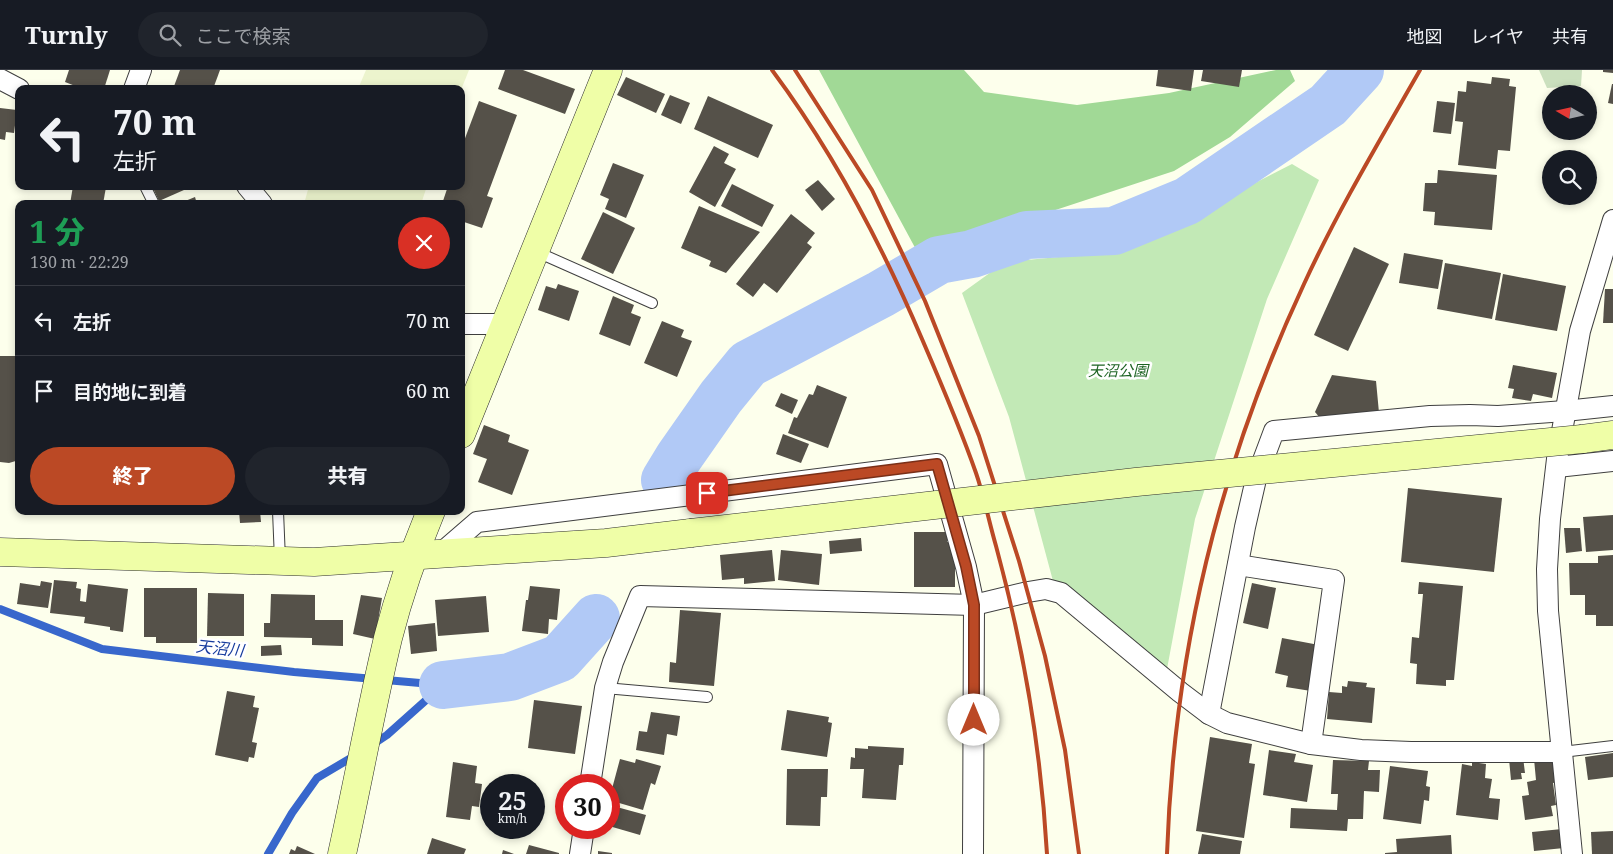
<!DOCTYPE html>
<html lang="ja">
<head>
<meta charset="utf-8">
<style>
	:root { --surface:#171b24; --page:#20242c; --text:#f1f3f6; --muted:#9ea1a6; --line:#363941; --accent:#bb4925 }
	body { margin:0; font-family:"Noto Serif","Noto Sans JP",serif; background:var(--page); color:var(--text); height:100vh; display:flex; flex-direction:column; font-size:19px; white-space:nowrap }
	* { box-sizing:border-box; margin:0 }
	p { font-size:16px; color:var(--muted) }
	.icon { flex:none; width:28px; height:28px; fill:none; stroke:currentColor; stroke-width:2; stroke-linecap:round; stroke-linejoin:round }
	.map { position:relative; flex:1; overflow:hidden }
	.drawer { position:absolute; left:15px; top:130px; width:450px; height:315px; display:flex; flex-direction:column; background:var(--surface); border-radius:10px; box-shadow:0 2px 8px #0003 }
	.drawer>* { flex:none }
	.banner { position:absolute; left:15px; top:15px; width:450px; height:105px; border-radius:10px; box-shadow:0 2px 8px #0003; background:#171b24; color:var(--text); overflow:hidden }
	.needle { width:32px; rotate:279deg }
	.buttons { position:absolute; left:1542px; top:15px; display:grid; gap:10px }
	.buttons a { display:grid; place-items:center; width:55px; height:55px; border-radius:50%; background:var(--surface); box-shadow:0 2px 8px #0003; font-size:25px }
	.speed { position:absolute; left:480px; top:704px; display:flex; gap:10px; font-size:25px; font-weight:700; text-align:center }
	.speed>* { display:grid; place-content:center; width:65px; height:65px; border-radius:50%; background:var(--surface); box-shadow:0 2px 8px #0003; line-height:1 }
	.speed small { font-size:12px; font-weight:400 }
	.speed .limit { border:8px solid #d22; background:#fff; color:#111 }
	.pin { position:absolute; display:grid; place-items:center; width:42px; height:42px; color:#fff; margin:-21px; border-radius:10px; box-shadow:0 2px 8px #0006 }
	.me { position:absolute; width:55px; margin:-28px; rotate:0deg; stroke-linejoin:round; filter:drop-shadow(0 0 4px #0008) }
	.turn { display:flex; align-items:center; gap:18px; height:105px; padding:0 15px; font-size:22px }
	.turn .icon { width:65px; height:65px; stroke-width:2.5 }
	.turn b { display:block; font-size:35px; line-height:42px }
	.round { display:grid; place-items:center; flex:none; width:52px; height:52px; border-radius:26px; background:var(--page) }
	.head { display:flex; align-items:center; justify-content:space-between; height:85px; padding:0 15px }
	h1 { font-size:30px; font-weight:800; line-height:38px; color:#1e9e55 }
	.action { display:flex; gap:10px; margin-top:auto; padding:10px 15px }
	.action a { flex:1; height:58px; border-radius:30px; background:var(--accent); color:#fff; font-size:20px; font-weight:800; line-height:58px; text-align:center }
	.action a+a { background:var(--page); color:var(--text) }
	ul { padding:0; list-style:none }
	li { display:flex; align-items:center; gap:15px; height:70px; padding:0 15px; border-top:1px solid var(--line) }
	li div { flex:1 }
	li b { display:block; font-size:19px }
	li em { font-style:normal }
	header { display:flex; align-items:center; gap:30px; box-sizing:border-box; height:70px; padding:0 25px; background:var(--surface); border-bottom:1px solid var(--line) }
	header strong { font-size:24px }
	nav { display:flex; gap:28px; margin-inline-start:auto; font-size:18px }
	.search { width:350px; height:45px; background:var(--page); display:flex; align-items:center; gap:12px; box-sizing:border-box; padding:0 18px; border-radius:28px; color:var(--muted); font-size:19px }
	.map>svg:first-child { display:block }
	.farmland { fill:#ecf4cd }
	.green { fill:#c2e9b6 }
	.forest { fill:#a1d996 }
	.cemetery { fill:#cbe0be }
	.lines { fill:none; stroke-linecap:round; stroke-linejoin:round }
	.stream { stroke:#3867cc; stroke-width:8 }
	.river { stroke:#b1c9f6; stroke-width:48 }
	.building { fill:#555149 }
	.lane-casing { stroke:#3f3f3f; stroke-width:12 }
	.street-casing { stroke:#3f3f3f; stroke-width:22 }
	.secondary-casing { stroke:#2e2e2e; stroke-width:29 }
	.lane { stroke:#fff; stroke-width:10 }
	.street { stroke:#fff; stroke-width:20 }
	.secondary { stroke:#effea7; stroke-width:28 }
	.rail { stroke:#bb4925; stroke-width:4 }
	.secondary-bridge-casing { stroke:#2e2e2e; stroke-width:29; stroke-linecap:butt }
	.secondary-bridge { stroke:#effea7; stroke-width:28 }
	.route-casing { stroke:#7a2f18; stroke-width:12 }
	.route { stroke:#bb4925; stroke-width:9 }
	.labels { text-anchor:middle; stroke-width:5; stroke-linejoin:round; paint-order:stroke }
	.park-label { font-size:15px; font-style:italic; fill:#1d6323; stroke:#fff }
	.water-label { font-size:16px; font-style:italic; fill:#173c9d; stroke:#fff }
</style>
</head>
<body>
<header>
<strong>Turnly</strong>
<div class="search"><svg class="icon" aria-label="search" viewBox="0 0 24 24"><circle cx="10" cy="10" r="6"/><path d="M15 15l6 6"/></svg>ここで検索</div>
<nav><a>地図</a><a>レイヤ</a><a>共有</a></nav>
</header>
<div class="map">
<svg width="1613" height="784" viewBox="0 0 1613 784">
	<rect width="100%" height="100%" fill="#fdffec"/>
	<g class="farmland">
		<polygon points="366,0 469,0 461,20 358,19"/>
		<polygon points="309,116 427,116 421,134 304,134"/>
	</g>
	<polygon class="green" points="1292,94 1319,110 1267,229 1195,449 1167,599 1053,511 1009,347 962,223 1005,192 1122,181"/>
	<polygon class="forest" points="819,0 964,0 984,22 1077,35 1169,23 1276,0 1290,0 1295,11 1230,67 1174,101 919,185"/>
	<polygon class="cemetery" points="1539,0 1582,0 1581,16 1547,18"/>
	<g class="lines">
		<g class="stream">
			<polyline points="0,539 102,579 294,602 443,615"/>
			<polyline points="372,675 387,665 443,615"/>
			<polyline points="268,784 292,743 317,708 356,685"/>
		</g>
		<g class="river">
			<polyline points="665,410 679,387 721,327 748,294 881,224 939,190 972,184 1027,165 1114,161 1187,131 1328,35 1360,0"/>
			<polyline points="443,615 510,607 560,588 596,548"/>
		</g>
	</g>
	<g class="building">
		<polygon points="69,0 110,0 104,19 83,19 65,12"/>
		<polygon points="180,0 220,0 213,19 173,19"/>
		<polygon points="505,0 523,0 575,19 565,44 498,19"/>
		<polygon points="1158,0 1194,0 1191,21 1156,16"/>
		<polygon points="1203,0 1242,0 1239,17 1201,11"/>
		<polygon points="1603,0 1613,0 1613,3 1603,2"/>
		<polygon points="626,7 665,24 656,43 617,25"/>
		<polygon points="1492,7 1510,9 1509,16 1516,17 1510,81 1498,80 1496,99 1458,95 1463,52 1455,51 1458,21 1466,22 1467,11 1491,14"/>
		<polygon points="1612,14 1613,14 1613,34 1608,33"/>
		<polygon points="670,25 690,33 681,54 661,45"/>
		<polygon points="708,26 773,55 758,88 694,59"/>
		<polygon points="479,31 517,45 487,126 493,128 482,158 461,151 461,134 442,134 448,116 461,116 461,79"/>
		<polygon points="1437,31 1455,33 1451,64 1433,62"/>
		<polygon points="0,38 17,40 14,63 6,62 5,70 0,69"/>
		<polygon points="714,76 729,84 724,93 736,99 715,137 689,122"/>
		<polygon points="613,93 644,105 626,148 605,139 609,129 600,125"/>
		<polygon points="1438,100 1497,105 1492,160 1434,155 1435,142 1423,141 1425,113 1437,113"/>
		<polygon points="818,110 835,129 822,141 805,120"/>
		<polygon points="732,114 774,135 762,157 721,136"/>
		<polygon points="73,116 106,117 103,134 70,134"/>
		<polygon points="152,116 193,116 159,131"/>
		<polygon points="195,127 197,134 178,134"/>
		<polygon points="699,136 760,162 726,203 709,196 711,191 681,178"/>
		<polygon points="603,142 635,158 613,204 581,189"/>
		<polygon points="791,144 815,163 807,173 812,177 777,223 764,213 753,227 736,214"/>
		<polygon points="1354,177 1389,194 1348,281 1314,265"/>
		<polygon points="1404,183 1443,190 1438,219 1399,213"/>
		<polygon points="1445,193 1501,203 1492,249 1437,239"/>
		<polygon points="1503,204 1566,216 1557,261 1495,250"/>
		<polygon points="558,214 579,221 569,251 538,240 546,216 556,219"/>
		<polygon points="1605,219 1613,219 1613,253 1603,253"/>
		<polygon points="613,226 634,235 631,243 641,247 630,276 599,264"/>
		<polygon points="662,251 684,260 681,267 692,271 677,307 644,293"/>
		<polygon points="0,286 19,286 19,390 9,393 0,392"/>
		<polygon points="1513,295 1557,303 1552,328 1533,324 1531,331 1512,328 1514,319 1508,318"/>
		<polygon points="1332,305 1376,311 1379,343 1320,348 1315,342"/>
		<polygon points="817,315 847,327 828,378 788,363 794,347 797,348 809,324 813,325"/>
		<polygon points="781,323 798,330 792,344 775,336"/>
		<polygon points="484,355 510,365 508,372 529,380 512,425 478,412 487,389 473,384"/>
		<polygon points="783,364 809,374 801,393 776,384"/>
		<polygon points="1408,418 1502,428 1494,502 1401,492"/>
		<polygon points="239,441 260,441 261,452 240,453"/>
		<polygon points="1613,445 1613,480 1586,482 1583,447"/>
		<polygon points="1564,458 1580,458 1582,481 1566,483"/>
		<polygon points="914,462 947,462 947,472 955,472 955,517 914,517"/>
		<polygon points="861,468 862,481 830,484 829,471"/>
		<polygon points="772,480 775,511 744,514 744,508 722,510 720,485"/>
		<polygon points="781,480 822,484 819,515 778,510"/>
		<polygon points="1613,485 1613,556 1596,556 1596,545 1585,545 1585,525 1570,525 1569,493 1598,493 1598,486"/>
		<polygon points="54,510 77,512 76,518 81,519 80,531 86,532 88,514 128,519 123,562 110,560 110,557 84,553 85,547 50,543"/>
		<polygon points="41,511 52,513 48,538 17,534 20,513 40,516"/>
		<polygon points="1419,512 1463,516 1454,610 1446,610 1446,616 1416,614 1417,594 1410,593 1412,567 1419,568 1423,524 1418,524"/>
		<polygon points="1252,513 1276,518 1268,559 1243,553"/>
		<polygon points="530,516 560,519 557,550 549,549 548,564 522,561 526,530 528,530"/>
		<polygon points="144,518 197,518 197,573 156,573 156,567 144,567"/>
		<polygon points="208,523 244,524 244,566 207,566"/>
		<polygon points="271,524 315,525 315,550 343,550 343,576 312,575 312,568 264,567 264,553 270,553"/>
		<polygon points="361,525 382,528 375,569 353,564"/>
		<polygon points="486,526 489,562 438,566 435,530"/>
		<polygon points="680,540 721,543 714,616 669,612 670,592 676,593"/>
		<polygon points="435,553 437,581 411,584 408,556"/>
		<polygon points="1282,568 1319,575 1311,621 1286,617 1288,606 1275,603"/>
		<polygon points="281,575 282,585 261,586 261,576"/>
		<polygon points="1348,611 1367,613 1366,617 1375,618 1372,653 1327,649 1329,622 1342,623 1342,616 1347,617"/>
		<polygon points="227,621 255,626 253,637 259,638 252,672 257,673 254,688 249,687 248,692 215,685"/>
		<polygon points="534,630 582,636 575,684 528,678"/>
		<polygon points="787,640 829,647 828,652 832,653 827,687 781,680"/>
		<polygon points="651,642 680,646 677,666 667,664 664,685 636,680 639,661 647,662"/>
		<polygon points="1210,667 1252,674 1249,693 1255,694 1244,768 1196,761"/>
		<polygon points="868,676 904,678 903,695 899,695 896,730 862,728 864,699 850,699 851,687 855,688 855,678 868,679"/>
		<polygon points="1269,680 1296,684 1294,692 1313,695 1307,732 1263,725"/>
		<polygon points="1613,683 1613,707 1588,710 1585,687"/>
		<polygon points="1556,686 1559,712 1553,713 1556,735 1551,736 1553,746 1525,750 1522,726 1529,725 1527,712 1536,710 1534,689"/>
		<polygon points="1523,687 1525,703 1521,703 1522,709 1511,710 1509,689"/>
		<polygon points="620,689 635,693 636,689 661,696 655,715 651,713 643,740 609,730"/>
		<polygon points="1333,690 1369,691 1368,700 1380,700 1379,722 1364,721 1363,749 1348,749 1347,761 1290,758 1291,738 1337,740 1338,724 1331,724"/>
		<polygon points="453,692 477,696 475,713 482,714 479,737 472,736 470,750 446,747"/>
		<polygon points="1472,692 1486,694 1485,708 1492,709 1489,728 1500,729 1498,750 1456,745 1462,694 1472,696"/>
		<polygon points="1390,696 1428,701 1426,716 1430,717 1429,731 1424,730 1421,754 1383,749"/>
		<polygon points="787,699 828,699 827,727 821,727 820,756 786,755"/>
		<polygon points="613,736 646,745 640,765 609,756"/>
		<polygon points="1562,759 1564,778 1534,781 1532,762"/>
		<polygon points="1613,761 1613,784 1592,784 1591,762"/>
		<polygon points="1202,764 1242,771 1240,784 1198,784"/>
		<polygon points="1451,765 1452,784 1385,784 1385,783 1397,782 1396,769"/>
		<polygon points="432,768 466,779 464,784 427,784"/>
		<polygon points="529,775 559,783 559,784 526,784"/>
		<polygon points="297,776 315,784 289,784 291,779 295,781"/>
		<polygon points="503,780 514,784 502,784"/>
		<polygon points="598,781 612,783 612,784 598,784"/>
	</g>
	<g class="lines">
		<g class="lane-casing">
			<g id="lane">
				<polyline points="145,116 154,134"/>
				<polyline points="537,182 652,233"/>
				<polyline points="278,441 280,490"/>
				<polyline points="605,618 707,627"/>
				<polyline points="1562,682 1613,676"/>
			</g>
		</g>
		<g class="street-casing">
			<g id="street">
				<polyline points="0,9 19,19"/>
				<polyline points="134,19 141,0"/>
				<polyline points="247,116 262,134"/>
				<polyline points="461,254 505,254"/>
				<polyline points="1557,397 1613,391"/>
				<polyline points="440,484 477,452 937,394 966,497 974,535 973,784"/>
				<polyline points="1238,495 1334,510 1311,674"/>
				<polyline points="1209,644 1245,457 1256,409 1274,361 1430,346 1470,345 1498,346 1565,341 1613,336"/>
				<polyline points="590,715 605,618 613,592 640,526 974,535 1028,522 1046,519 1061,523 1180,622 1209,644 1227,653 1311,674 1361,680 1411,682 1562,682"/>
				<polyline points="580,784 584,758"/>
				<polyline points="1572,784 1548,541 1547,499 1550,449 1557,389 1580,261 1613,150"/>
			</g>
		</g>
		<g class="secondary-casing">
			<g id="secondary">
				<polyline points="461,364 608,0"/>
				<polyline points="1582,369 1613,365"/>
				<polyline points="0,482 314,492 606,473 691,463"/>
				<path d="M342,784C358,712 371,639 388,568C399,525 414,482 431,441"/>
			</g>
		</g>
		<use href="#lane" class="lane"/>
		<use href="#street" class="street"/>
		<use href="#secondary" class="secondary"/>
		<g class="rail">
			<path d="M772,0C833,82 882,175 922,269C941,313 960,357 976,403C984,426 989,452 996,476C1024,579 1041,678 1047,784"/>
			<polyline points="795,0 872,120 925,231 979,366 1019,491 1045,586 1065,680 1079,784"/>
			<path d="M1167,784C1174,582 1219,396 1304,214C1338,140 1380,70 1420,0"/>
		</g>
		<g class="secondary-bridge-casing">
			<polyline id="secondary-bridge" points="691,463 1136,412 1582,369"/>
		</g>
		<use href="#secondary-bridge" class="secondary-bridge"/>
	</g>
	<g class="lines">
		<g class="route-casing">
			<polyline id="route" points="707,423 937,394 966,496 974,535 974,650"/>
		</g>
		<use href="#route" class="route"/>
	</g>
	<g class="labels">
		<g class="park-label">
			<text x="1118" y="306">天沼公園</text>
		</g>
		<g class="water-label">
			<text transform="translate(220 578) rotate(6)" y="6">天沼川</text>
		</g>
	</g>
</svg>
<div class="buttons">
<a><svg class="needle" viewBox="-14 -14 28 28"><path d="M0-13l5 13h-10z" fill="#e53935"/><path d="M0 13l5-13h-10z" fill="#9ea1a6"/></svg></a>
<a><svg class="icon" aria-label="search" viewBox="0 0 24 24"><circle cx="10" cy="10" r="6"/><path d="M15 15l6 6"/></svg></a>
</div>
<div class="speed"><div>25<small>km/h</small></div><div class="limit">30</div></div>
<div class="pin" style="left:707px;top:423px;background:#d93025"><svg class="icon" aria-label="arrive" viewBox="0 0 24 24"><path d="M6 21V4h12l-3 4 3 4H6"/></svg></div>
<svg class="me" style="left:974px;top:650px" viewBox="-20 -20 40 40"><circle r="19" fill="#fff"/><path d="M0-13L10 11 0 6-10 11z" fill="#bb4925"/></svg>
<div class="banner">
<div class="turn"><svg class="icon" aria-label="left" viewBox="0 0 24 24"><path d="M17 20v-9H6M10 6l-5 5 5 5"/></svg><div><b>70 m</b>左折</div></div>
</div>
<section class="drawer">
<div class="head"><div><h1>1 分</h1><p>130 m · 22:29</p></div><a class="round" style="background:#d93025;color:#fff"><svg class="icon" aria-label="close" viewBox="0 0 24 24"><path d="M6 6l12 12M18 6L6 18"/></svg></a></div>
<ul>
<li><svg class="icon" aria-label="left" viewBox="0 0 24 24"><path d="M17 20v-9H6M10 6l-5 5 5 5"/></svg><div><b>左折</b></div><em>70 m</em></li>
<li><svg class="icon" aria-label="arrive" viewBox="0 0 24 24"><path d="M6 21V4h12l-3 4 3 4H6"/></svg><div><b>目的地に到着</b></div><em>60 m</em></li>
</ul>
<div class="action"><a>終了</a><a>共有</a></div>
</section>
</div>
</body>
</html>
